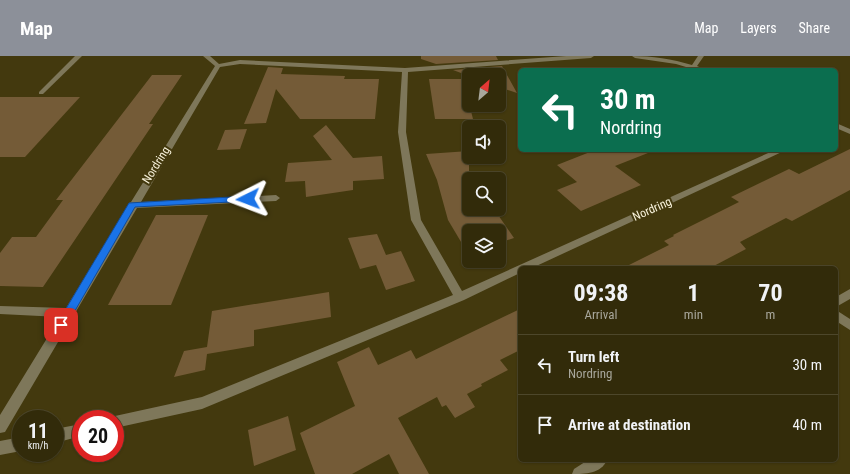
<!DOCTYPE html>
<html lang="en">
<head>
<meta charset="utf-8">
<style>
	:root { --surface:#322b0a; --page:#3a3313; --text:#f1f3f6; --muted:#a8a79c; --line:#4d472b; --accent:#8c9099 }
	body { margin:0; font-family:"Roboto Condensed",sans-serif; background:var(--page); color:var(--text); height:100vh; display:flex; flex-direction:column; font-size:15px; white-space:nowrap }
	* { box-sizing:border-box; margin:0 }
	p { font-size:13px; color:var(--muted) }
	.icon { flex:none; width:22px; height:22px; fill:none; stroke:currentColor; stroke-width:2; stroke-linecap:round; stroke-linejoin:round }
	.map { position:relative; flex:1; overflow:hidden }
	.drawer { position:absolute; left:518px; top:210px; width:320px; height:196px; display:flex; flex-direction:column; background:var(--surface); border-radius:6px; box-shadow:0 1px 3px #0004,0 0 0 1px var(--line) }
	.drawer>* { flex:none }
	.hud { position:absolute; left:518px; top:12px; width:320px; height:84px; border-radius:6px; box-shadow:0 1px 3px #0004,0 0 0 1px var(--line); background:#0b6e4f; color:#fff; overflow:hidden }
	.needle { width:26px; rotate:28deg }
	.fabs { position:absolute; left:462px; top:12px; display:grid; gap:8px }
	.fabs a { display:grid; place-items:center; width:44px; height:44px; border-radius:6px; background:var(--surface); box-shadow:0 1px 3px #0004,0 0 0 1px var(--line); font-size:20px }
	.speed { position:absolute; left:12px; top:354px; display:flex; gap:8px; font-size:20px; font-weight:700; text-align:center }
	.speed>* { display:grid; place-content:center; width:52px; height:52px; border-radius:50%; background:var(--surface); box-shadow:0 1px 3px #0004,0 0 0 1px var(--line); line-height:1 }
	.speed small { font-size:10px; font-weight:400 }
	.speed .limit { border:6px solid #d22; background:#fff; color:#111 }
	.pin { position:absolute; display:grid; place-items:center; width:34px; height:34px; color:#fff; margin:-17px; border-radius:8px; box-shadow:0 2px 6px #0006 }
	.me { position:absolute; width:44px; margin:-22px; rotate:267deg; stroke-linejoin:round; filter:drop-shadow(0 0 3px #0008) }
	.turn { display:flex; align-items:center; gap:14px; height:84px; padding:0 16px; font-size:18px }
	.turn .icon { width:52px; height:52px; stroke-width:2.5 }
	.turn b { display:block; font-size:28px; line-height:34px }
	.eta { display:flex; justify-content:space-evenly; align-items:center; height:68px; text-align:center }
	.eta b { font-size:24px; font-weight:700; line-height:28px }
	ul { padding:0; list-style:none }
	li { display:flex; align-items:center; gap:12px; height:60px; padding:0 16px; border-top:1px solid var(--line) }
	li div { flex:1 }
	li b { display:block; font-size:15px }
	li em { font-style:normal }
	header { display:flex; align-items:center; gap:24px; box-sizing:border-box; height:56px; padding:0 20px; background:var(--accent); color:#fff }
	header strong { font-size:19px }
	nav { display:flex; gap:22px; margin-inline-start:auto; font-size:14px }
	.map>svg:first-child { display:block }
	.building { fill:#745b37 }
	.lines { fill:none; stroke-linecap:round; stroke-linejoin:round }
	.minor { fill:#7e775a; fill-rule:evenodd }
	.route { fill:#1a73e8; stroke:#114b97 }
	.labels { text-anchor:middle; stroke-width:4; stroke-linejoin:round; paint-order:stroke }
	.street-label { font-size:12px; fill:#f8f2db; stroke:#43390e }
</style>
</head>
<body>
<header>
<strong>Map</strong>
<nav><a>Map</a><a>Layers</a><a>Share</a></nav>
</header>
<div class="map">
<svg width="850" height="418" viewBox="0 0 850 418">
	<rect width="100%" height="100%" fill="#43390e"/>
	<g class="building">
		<polygon points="421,0 496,0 498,4 436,8 421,3"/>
		<polygon points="502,10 517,37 499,31 499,19 469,20 453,14"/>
		<polygon points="268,11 283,12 281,18 345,20 344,23 379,23 375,63 300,63 276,33 266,67 244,68"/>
		<polygon points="152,19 182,19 149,68 153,68 43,231 0,230 0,197 12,181 36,181 63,144 56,144"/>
		<polygon points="429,23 463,23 473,63 435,63"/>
		<polygon points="0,41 80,41 25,101 0,101"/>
		<polygon points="326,69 353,102 382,100 384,123 353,125 353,134 306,141 305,125 285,126 288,107 332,104 313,80"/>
		<polygon points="247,73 240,93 217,94 225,74"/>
		<polygon points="850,93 850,134 792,165 786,162 740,186 746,193 710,212 623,212 669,189 664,185 674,180 673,179 739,146 731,141 789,113 799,118"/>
		<polygon points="595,94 653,95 615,110 641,129 581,155 557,134 577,126 557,109"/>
		<polygon points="469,95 469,116 481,115 484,123 469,123 469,153 494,153 514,182 499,187 499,175 469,175 469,195 467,196 448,164 437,124 426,98"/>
		<polygon points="156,159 208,159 171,249 108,249"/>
		<polygon points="377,178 386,199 401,195 415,225 386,234 376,209 360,213 348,182"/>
		<polygon points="329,236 331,261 254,274 254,290 207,298 205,314 174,321 184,295 207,291 212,255"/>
		<polygon points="520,253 520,294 500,304 508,314 481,328 482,330 467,338 475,351 455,362 446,349 442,351 437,341 398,362 429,418 399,418 389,398 352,418 315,418 300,377 355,350 337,306 369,291 378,309 411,294 416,303"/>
		<polygon points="288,360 296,394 254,410 248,374"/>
	</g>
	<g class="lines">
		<g class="minor">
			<polygon points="75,0 82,0 43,38 39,38 39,36"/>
			<polygon points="203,0 210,0 219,8 240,4 405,12 566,0 594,0 591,2 408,16 406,76 421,164 462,235 775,94 786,94 532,212 520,212 520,217 464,244 202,353 115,372 115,363 110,363 115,360 202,341 453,239 411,164 398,76 402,16 240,8 220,11 141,146 276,139 280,142 276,145 137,152 5,376 0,377 0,359 60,261 0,258 0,250 66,252 128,150 129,147 131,146 215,10"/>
			<path d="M632,0C652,0 672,3 692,9L698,0H704L697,10L706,14H696L676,8L635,2Z"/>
			<polygon points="836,67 850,73 850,78 836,72"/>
			<polygon points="850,233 850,243 836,251 836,241"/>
			<polygon points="836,254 850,263 850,274 836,265"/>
			<polygon points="81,368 81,380 55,387 55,373"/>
			<polygon points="21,381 21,395 0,399 0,385"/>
			<path d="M588,404H607C601,418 585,418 572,418L574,413Z"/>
		</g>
	</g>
	<polygon class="route" points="248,140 250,141 250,145 135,151 65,272 58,272 56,269 58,266 129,147"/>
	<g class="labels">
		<g class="street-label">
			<text transform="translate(156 109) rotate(-58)" y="4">Nordring</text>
			<text transform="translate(652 153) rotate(-24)" y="4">Nordring</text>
		</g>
	</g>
</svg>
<div class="fabs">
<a><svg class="needle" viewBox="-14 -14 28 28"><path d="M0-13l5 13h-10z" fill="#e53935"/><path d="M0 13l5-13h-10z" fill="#a8a79c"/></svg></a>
<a><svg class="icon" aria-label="sound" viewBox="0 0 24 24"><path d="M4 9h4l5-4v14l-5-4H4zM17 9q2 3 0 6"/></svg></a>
<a><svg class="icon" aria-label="search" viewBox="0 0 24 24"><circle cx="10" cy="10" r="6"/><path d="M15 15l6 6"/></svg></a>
<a><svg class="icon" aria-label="layers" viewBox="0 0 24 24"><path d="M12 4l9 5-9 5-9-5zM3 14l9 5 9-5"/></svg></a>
</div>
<div class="speed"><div>11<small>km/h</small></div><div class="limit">20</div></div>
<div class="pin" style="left:61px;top:269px;background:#d93025"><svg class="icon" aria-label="arrive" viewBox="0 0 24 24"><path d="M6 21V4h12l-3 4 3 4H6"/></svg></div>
<svg class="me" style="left:248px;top:143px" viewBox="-20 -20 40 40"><path d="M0-17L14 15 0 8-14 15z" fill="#1a73e8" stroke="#fff" stroke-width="4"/></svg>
<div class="hud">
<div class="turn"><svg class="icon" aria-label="left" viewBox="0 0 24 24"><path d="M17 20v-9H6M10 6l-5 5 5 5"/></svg><div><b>30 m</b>Nordring</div></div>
</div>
<section class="drawer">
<div class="eta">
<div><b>09:38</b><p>Arrival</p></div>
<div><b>1</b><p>min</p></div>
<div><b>70</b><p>m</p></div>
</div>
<ul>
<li><svg class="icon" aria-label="left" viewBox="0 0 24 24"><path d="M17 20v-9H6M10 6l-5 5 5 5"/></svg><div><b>Turn left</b><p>Nordring</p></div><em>30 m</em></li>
<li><svg class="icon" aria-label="arrive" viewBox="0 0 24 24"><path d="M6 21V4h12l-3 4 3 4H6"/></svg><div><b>Arrive at destination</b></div><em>40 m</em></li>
</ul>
</section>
</div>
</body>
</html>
